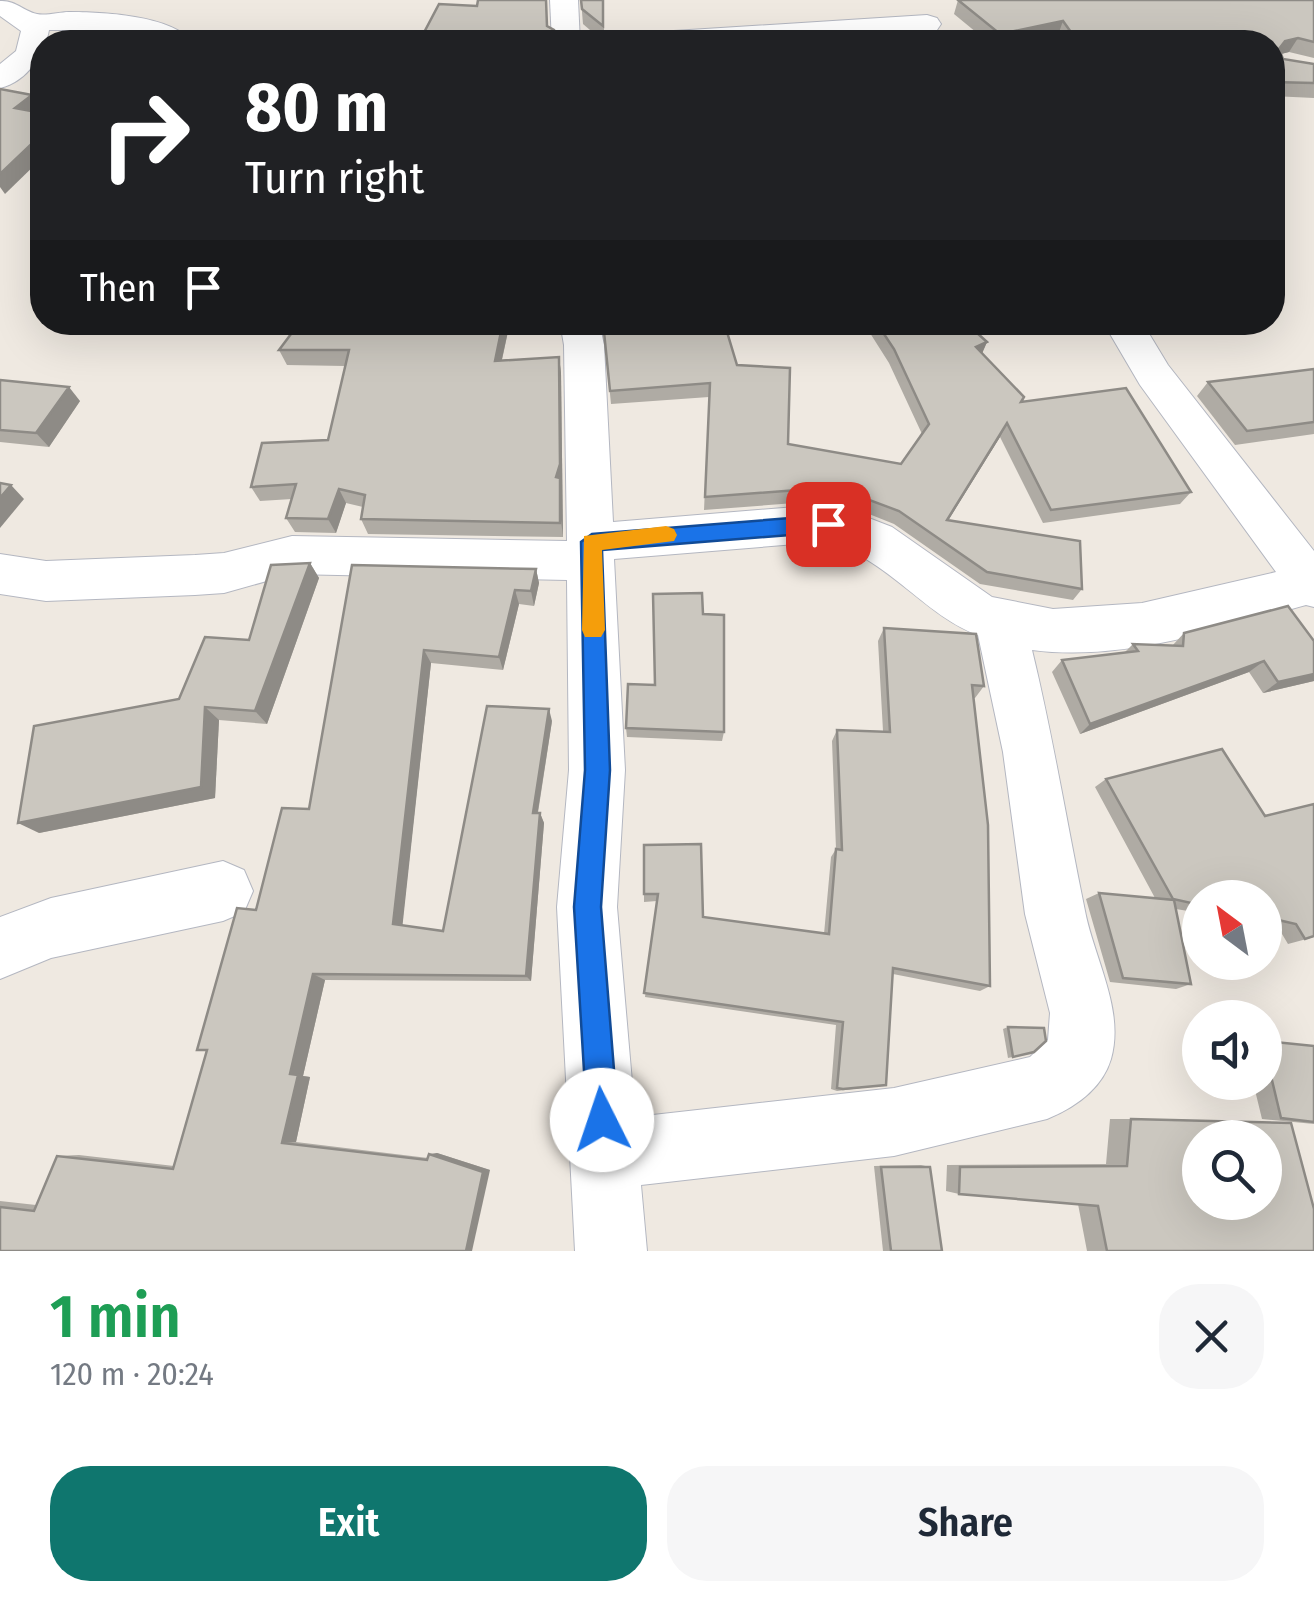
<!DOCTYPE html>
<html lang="en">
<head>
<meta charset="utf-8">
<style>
	:root { --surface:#fff; --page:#f6f6f7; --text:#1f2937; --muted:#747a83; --accent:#0f766e }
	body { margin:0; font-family:"Fira Sans Condensed",sans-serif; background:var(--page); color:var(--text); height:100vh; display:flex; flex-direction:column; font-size:38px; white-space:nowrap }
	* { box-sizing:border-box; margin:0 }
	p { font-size:32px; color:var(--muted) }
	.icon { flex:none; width:55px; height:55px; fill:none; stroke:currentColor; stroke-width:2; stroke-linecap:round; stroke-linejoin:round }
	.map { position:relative; height:1251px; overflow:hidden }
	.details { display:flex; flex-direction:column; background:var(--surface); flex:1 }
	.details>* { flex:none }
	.hud { position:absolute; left:30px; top:30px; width:1255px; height:305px; border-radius:40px; box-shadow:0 10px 40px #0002; background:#202124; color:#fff; overflow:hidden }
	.needle { width:65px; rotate:328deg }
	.buttons { position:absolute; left:1182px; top:880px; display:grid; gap:20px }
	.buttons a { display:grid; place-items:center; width:100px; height:100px; border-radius:50%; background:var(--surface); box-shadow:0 10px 40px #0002; font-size:50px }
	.pin { position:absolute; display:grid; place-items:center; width:85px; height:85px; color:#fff; margin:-42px; border-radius:20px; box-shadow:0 5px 15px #0006 }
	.me { position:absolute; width:110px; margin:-55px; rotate:356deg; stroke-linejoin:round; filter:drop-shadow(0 0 8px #0008) }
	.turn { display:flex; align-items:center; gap:35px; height:210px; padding:0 50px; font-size:45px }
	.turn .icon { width:130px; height:130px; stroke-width:2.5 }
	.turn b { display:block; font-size:70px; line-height:85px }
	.then { display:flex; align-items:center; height:95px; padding:0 50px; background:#0003; gap:20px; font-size:38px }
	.round { display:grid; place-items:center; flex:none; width:105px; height:105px; border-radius:40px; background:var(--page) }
	.head { display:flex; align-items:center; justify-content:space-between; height:170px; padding:0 50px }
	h1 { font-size:60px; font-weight:600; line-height:75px; color:#1e9e55 }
	.primary-button { display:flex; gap:20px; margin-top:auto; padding:20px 50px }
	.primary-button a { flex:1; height:115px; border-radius:40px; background:var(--accent); color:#fff; font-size:40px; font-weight:600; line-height:115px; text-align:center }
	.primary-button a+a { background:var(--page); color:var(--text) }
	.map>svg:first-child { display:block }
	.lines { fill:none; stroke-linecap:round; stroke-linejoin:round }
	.minor-casing { stroke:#b4b7c1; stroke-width:2 }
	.minor { fill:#fff; fill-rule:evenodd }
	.wall { fill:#afaba4 }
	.shaded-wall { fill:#8e8b86 }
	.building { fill:#cbc7bf; stroke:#8e8b86; stroke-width:2.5; fill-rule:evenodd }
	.route { fill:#1a73e8; stroke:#114b97; stroke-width:2.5 }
	.slow { fill:#f59e0b }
</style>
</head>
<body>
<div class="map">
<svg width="1314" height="1251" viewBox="0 0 1314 1251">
	<rect width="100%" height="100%" fill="#efe9e1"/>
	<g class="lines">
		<g class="minor-casing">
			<g id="minor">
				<polygon points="550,0 578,0 580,42 552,42"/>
				<path d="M0,1C16,0 23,11 37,14C46,16 60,12 69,12C101,12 172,15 192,42H156L105,30H49C45,52 29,81 0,88V64L16,51L21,31L0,16Z"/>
				<polygon points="927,15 937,18 941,24 937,30 771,42 627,42 632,36 642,33"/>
				<path d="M560,322H599L604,345L613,522L808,506L843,508L892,527L992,597L1053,609L1142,603L1276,572L1140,385L1103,322H1142L1168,365L1314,551V607L1306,605C1218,629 1124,662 1032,650C1053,736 1067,824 1085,911C1094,958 1125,1010 1111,1059C1102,1089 1074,1108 1047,1119L894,1156L641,1185L647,1251H575L557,907L569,770L567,580L292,574L224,593L195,595L46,601L0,594V554L46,561L195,555L224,553L292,536L567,541L564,345ZM808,543C876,540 917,613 978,635L1003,752L1025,914L1050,1013L1048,1040L1030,1057L894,1088L635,1117L617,907L625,770L614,559Z"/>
				<polygon points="223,861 244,870 253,891 244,912 223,921 51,958 0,979 0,917 51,898"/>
			</g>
		</g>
		<use href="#minor" class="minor"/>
	</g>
	<g class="wall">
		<polygon points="581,0 604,0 604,42 583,24"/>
		<polygon points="958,0 1314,0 1314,58 1289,52 1281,54 1283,59 1314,64 1314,98 1272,96 1272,42 1063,42 1058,35 1024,42 988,42 954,14"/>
		<polygon points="300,322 510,322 502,360 559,357 561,373 563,537 368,534 361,519 363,507 346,503 336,533 295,532 286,518 292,499 260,501 251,487 328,440 345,366 287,365 279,350"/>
		<polygon points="603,322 737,365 788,444 901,464 922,434 889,363 863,322 965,322 987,342 982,353 1021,402 1191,492 1180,504 1043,523 1000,437 948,520 1082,589 1073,600 980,584 894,524 844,504 808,502 704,510 709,397 611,404"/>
		<polygon points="1314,369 1314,434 1235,445 1197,396 1208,382"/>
		<polygon points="0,380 80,401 49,447 0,442"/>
		<polygon points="310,563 319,578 267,724 219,720 215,798 39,833 179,699 249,640"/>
		<polygon points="352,565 536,569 539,583 534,606 519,604 503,670 431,663 402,925 443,931 552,721 538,813 540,813 544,823 531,981 325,980 303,1076 310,1077 296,1142 428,1158 437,1153 490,1170 0,1251 0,1201 36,1205 57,1156 79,1155 174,1166 207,1051 197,1050 256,910 309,809"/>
		<polygon points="1288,606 1314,681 1263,693 1249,672 1080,734 1052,672 1062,660 1125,652 1133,644 1172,646 1184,633"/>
		<polygon points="703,614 724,732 722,741 627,737 626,728"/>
		<polygon points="884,628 984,686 975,698 973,698 990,986 980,991 893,974 878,1086 837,1091 831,1089 836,1025 645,997 657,901 644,902 644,845 703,917 824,934 831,857 836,849 832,741 837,730 883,731 878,641"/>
		<polygon points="1106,779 1265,816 1314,937 1288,944 1279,929 1265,926 1265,898 1200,898 1200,913 1176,909 1191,984 1176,989 1110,982 1086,899 1099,893 1155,898 1095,787"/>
		<polygon points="1008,1027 1034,1052 1008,1058 1003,1029"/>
		<polygon points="1265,1041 1314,1046 1314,1124 1262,1119 1253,1082 1265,1082"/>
		<polygon points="1110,1119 1131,1119 1314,1251 1087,1251 1078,1204 959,1194 946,1191 947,1165 1106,1164"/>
		<polygon points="921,1165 930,1167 942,1251 883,1251 874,1166"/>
	</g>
	<g class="shaded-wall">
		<polygon points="1063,21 1058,35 1024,42 997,42 1000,34"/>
		<polygon points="1298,38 1289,52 1277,55 1279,49 1285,41"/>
		<polygon points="32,95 42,110 25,123 15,108"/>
		<polygon points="42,134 42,158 5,194 0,187 0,174"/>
		<polygon points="503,322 510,322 498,377 495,361"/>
		<polygon points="987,342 981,356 976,347"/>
		<polygon points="559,357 561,373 563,537 556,477"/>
		<polygon points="69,387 80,401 49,447 36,433"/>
		<polygon points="1007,423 1000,437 941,532 947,520"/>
		<polygon points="11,485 24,499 0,528 0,498"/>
		<polygon points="339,489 346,503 336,533 328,519"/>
		<polygon points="310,563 319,578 267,724 255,711"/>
		<polygon points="536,569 539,583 534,606 531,591"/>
		<polygon points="515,590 519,604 503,670 499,657"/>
		<polygon points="424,650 431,663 402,930 393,924"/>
		<polygon points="1264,661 1249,672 1080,734 1090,724"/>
		<polygon points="1314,674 1314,681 1263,693 1278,682"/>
		<polygon points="205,707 219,720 215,798 39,833 18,823"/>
		<polygon points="549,709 552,721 536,823 533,813"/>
		<polygon points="540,813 544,823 531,981 526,976"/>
		<polygon points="313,974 325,980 303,1076 310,1077 296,1142 282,1143 290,1074"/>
		<polygon points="437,1153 490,1170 472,1251 466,1251 429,1154"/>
	</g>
	<g class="building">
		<polygon points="478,0 546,0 547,26 554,30 553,42 419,42 439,4 477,6"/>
		<polygon points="581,0 603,0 603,26 582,9"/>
		<polygon points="958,0 1314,0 1314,42 1298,38 1285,41 1279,49 1283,59 1314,64 1314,83 1272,82 1272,42 1179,42 1177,41 1078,42 1063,21 1000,34"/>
		<polygon points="0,89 32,95 15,108 42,113 42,134 0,174"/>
		<polygon points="300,322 503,322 495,361 559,357 560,464 556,477 560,478 560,523 361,519 365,495 339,489 328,519 286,518 296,484 251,487 262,443 328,440 349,350 279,350"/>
		<polygon points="603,322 724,322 737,365 790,368 788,444 901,464 929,424 894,349 876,322 965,322 987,342 976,347 1024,397 1021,402 1126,388 1191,492 1051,510 1007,423 947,520 1080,541 1082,589 987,572 899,511 848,492 811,489 705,497 710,383 610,391"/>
		<polygon points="1314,369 1314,422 1247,431 1208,382"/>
		<polygon points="0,380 69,387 36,433 0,430"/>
		<polygon points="0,483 11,485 0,498"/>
		<polygon points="310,563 255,711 205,707 201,787 18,823 34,726 179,699 205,637 249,640 271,565"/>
		<polygon points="352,565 536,569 531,591 515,590 499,657 424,650 393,924 443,931 487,706 549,709 533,813 540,813 526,976 313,974 290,1074 298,1075 282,1143 427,1160 429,1154 483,1172 466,1251 0,1251 0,1207 34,1211 57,1156 173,1169 207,1050 197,1050 237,908 256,910 282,808 309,809"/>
		<polygon points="702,593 703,614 724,615 724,732 626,728 628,684 655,685 653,594"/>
		<polygon points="1288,606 1314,641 1314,674 1278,682 1264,661 1090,724 1062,660 1138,651 1133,644 1183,646 1184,633"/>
		<polygon points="884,628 976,634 984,686 972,685 988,825 990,986 893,968 886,1085 843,1089 837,1088 843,1022 644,993 658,894 644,894 644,845 701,844 703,917 829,934 836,849 842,850 837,730 890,732"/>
		<polygon points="1222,749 1265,816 1314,804 1314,936 1305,939 1296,924 1265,917 1265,898 1200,898 1200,905 1173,899 1106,779"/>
		<polygon points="1099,893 1174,900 1191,984 1123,978"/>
		<polygon points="1008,1027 1044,1028 1046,1041 1034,1052 1013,1057"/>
		<polygon points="1265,1041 1314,1046 1314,1122 1281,1118 1265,1051"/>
		<path d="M1131,1119L1291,1123L1314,1209V1251H1107L1098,1206L959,1194L960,1167L1127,1166ZM1200,1138H1265V1202H1200Z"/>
		<polygon points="881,1167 930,1167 942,1251 891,1251"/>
	</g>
	<polygon class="route" points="828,515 839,524 828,532 602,550 610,770 601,907 618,1120 613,1131 602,1135 591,1131 587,1120 574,907 585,770 581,542 592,534"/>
	<polygon class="slow" points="666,526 674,529 677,535 674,541 602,550 605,630 601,637 585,637 582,630 584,536"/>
</svg>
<div class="buttons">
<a><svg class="needle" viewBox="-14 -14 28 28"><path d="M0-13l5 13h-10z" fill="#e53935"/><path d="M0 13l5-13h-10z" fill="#747a83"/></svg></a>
<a><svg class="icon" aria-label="sound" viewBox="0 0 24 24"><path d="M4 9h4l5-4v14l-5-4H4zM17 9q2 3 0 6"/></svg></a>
<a><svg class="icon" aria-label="search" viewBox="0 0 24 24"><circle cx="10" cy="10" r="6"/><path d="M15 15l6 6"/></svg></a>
</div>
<div class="pin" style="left:828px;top:524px;background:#d93025"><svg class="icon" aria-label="arrive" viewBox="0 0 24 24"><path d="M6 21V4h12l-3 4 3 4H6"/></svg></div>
<svg class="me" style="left:602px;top:1120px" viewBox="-20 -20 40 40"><circle r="19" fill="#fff"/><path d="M0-13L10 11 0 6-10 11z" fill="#1a73e8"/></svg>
<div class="hud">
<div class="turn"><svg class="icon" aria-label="right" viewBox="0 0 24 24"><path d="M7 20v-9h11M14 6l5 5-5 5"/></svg><div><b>80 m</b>Turn right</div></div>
<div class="then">Then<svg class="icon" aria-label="arrive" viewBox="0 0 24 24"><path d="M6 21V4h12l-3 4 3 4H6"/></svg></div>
</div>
</div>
<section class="details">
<div class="head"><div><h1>1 min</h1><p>120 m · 20:24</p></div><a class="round"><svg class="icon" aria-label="close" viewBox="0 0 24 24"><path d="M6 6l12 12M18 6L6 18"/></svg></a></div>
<div class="primary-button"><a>Exit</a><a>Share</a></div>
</section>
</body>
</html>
